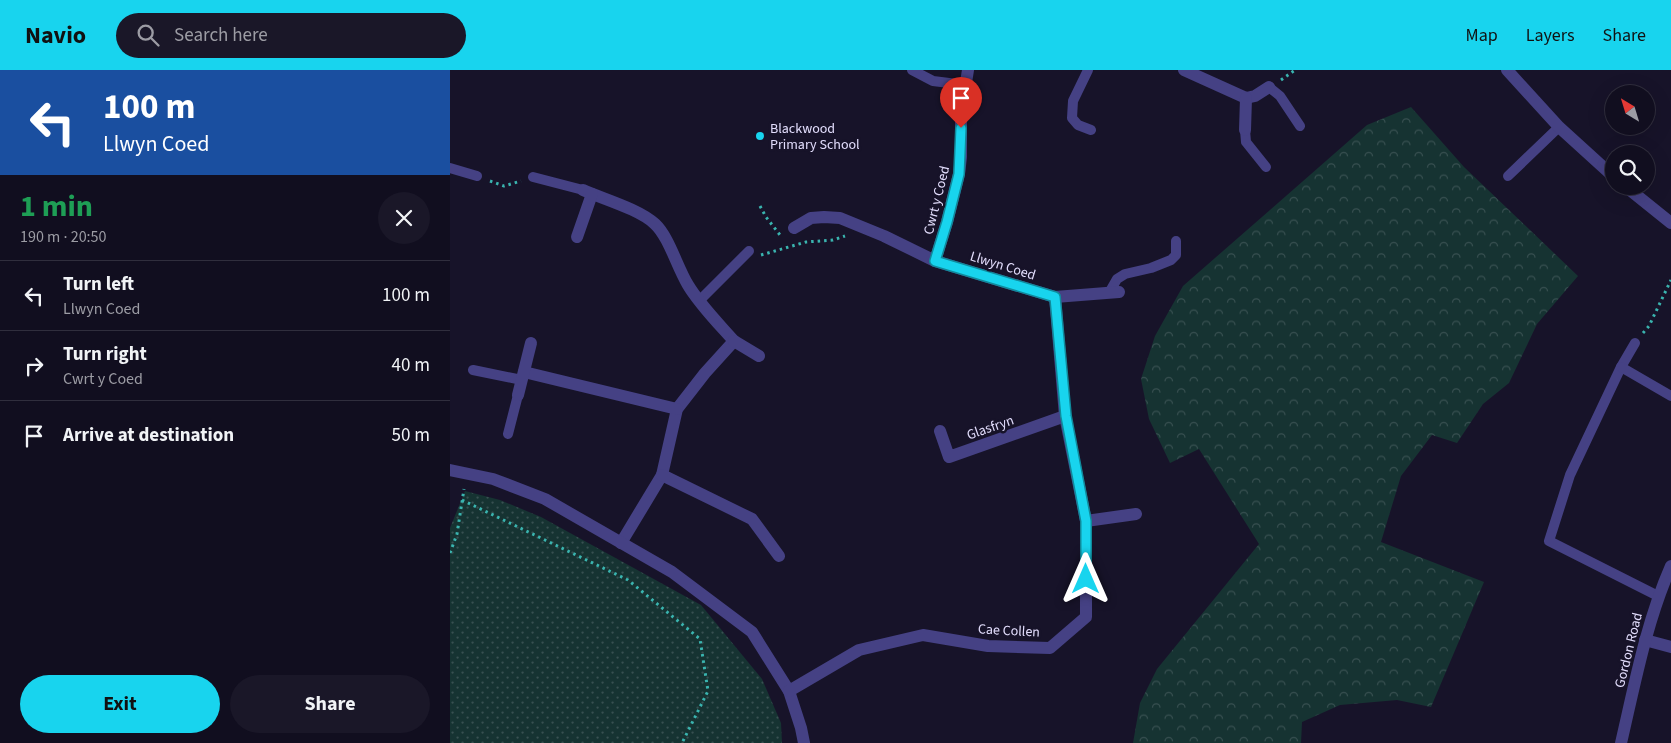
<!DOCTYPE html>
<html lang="en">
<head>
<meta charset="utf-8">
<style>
	:root { --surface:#110e1f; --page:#1a1728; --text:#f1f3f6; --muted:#9c9ca4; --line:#302e3d; --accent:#18d4ee }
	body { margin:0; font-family:"Source Sans 3",sans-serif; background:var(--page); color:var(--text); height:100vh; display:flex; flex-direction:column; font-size:19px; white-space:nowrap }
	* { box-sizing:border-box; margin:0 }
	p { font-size:16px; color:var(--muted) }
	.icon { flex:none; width:28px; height:28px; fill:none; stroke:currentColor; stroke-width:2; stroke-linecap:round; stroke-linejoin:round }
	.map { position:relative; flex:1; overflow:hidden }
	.sheet { display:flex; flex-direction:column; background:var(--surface); width:450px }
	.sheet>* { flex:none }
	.hud { background:#1a4fa0; color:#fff; overflow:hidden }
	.needle { width:32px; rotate:322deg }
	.buttons { position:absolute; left:1155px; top:15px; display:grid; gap:10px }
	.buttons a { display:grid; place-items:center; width:50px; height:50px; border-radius:50%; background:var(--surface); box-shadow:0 5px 20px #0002,0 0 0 1px var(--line); font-size:25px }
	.pin { position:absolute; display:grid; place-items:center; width:42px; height:42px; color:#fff; margin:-51px -21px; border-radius:50% 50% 50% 0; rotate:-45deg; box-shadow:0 0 5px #0007 }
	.pin .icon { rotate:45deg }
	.me { position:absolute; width:55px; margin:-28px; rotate:0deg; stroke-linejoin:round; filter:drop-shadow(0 0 4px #0008) }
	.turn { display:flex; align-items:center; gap:18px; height:105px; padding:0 20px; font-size:22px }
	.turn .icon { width:65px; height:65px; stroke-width:2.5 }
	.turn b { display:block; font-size:35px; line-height:42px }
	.round { display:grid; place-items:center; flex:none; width:52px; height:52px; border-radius:26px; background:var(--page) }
	.headline { display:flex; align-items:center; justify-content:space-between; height:85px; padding:0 20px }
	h1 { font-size:30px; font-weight:700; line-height:38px; color:#1e9e55 }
	.button { display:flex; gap:10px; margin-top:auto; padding:10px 20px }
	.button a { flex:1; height:58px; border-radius:30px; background:var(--accent); color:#111; font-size:20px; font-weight:700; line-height:58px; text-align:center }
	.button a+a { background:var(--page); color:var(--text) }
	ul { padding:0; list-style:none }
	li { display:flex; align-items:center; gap:15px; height:70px; padding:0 20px; border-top:1px solid var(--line) }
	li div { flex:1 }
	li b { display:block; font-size:19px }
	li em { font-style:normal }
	header { display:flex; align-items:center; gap:30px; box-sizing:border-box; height:70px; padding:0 25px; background:var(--accent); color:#111 }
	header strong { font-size:24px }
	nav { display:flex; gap:28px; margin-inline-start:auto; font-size:18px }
	.search { width:350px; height:45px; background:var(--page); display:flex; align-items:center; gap:12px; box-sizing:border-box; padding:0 18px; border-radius:28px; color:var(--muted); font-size:19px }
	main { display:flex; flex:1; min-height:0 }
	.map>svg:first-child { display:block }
	.green { fill:url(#green-dots) }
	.forest { fill:url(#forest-crowns) }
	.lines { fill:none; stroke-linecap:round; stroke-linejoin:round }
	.path { stroke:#3ab4af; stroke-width:3; stroke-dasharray:2.5 4; stroke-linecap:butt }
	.lane { stroke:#454184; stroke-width:10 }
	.street { stroke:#454184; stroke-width:12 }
	.route-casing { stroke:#108a9b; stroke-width:12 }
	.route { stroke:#18d4ee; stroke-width:9 }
	.poi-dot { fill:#18d4ee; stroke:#171329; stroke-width:2 }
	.labels { text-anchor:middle; stroke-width:5; stroke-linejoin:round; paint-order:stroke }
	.poi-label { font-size:14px; fill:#e2ddfc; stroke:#171329; text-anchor:start }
	.street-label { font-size:14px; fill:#e2ddfc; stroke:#171329 }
</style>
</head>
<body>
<header>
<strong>Navio</strong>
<div class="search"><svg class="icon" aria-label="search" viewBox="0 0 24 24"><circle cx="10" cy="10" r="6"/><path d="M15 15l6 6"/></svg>Search here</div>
<nav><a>Map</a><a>Layers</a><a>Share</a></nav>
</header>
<main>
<section class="sheet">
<div class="hud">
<div class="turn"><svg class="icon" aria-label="left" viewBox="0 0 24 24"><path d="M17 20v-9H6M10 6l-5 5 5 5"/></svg><div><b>100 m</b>Llwyn Coed</div></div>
</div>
<div class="headline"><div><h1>1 min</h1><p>190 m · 20:50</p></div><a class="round"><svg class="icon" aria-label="close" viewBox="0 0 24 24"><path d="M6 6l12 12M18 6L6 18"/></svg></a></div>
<ul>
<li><svg class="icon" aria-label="left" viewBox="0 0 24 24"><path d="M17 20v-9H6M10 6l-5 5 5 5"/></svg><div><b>Turn left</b><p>Llwyn Coed</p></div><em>100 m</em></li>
<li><svg class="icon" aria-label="right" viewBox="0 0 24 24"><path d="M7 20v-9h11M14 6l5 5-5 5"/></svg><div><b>Turn right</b><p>Cwrt y Coed</p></div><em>40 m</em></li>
<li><svg class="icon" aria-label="arrive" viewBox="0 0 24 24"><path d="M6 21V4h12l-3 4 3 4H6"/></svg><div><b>Arrive at destination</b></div><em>50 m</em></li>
</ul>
<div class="button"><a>Exit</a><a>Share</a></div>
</section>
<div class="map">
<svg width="1221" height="673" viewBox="0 0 1221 673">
	<defs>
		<pattern id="green-dots" width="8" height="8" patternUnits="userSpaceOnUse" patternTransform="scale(1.25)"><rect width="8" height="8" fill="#163332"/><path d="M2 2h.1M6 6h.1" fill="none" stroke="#385051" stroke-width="1.8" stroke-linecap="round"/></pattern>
		<pattern id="forest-crowns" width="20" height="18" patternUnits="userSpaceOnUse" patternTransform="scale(1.25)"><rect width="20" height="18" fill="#163332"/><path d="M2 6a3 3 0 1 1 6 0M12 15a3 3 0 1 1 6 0" fill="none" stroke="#385051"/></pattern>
	</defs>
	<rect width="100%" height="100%" fill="#171329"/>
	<polygon class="green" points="15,421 50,430 91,447 251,535 312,609 331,653 332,673 0,673 0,458"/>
	<polygon class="forest" points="961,37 1014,97 1128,206 1087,254 1059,313 1033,334 1007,373 982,365 951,406 931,472 1034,512 981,637 947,630 890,635 852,652 851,673 683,673 690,633 707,599 809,474 749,379 720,393 699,349 691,309 705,266 733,216 917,55"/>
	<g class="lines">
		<g class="path">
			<polyline points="831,10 845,0"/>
			<polyline points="40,111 54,116 71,111"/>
			<polyline points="310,136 316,147 330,165"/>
			<polyline points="311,185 356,172 383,170 395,166"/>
			<polyline points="1193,263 1199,256 1221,210"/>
			<polyline points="12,430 178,510 250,569 258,621 232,673"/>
			<polyline points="0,483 7,464 14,419"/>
		</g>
		<g class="lane">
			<polyline points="462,0 483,11 515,15"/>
			<polyline points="638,0 623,31 622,48 628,55 641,60"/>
			<polyline points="819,17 830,26 850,56"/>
			<polyline points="795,60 796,72 816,97"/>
			<polyline points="0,98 27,106"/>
			<polyline points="1058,106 1109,57"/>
			<polyline points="83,107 133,120"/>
			<polyline points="659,223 667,209 675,204 701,198 721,190 726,185 726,171"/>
			<polyline points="250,230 299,181"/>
			<polyline points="1185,273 1171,297 1120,405 1099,471 1208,526"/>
			<polyline points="1171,297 1221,326"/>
			<polyline points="23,300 72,310"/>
			<polyline points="58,364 68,325"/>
		</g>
		<g class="street">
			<polyline points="734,0 796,28 805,26 819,17"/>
			<polyline points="1057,0 1109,57 1164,107"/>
			<polyline points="795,60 796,28"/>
			<polyline points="1175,116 1221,153"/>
			<path d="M133,120C153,129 189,139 205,154C219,167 227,197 238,215C250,235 268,253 284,271L255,303L227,339L212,405L171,473"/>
			<polyline points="344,158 361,148 374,147 390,148 434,166 485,191 605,227 669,222"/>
			<polyline points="127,167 142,124"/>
			<polyline points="485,191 497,152 509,104 511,87 511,44 518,0"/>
			<polyline points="284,271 309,286"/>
			<polyline points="74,302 227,339"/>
			<polyline points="68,325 81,273"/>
			<polyline points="490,361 499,387 615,346"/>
			<polyline points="0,400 43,409 95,429 222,502 302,562 339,621 351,658 354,673"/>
			<polyline points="212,405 302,449 329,486"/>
			<polyline points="636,451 686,444"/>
			<polyline points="1195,570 1221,577"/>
			<polyline points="339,621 409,580 473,565 538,576 600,578 636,547 636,451 615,346 605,227"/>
			<path d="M1171,673C1185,613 1196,553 1221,496"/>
		</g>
	</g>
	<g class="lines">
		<g class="route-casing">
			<polyline id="route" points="511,58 509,104 497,152 485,191 605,227 616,346 636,451 636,509"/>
		</g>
		<use href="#route" class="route"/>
	</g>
	<circle class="poi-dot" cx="310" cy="66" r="5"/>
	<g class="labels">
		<g class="poi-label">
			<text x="320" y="63">Blackwood<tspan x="320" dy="16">Primary School</tspan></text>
		</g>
		<g class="street-label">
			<text transform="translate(486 130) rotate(-76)" y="5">Cwrt y Coed</text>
			<text transform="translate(553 195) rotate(17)" y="5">Llwyn Coed</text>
			<text transform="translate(540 357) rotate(-19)" y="5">Glasfryn</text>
			<text transform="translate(559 560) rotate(3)" y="5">Cae Collen</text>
			<text transform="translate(1178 580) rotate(-76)" y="5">Gordon Road</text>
		</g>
	</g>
</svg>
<div class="buttons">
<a><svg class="needle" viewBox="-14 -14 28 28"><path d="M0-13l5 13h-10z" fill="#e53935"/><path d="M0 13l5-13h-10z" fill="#9c9ca4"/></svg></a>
<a><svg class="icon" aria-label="search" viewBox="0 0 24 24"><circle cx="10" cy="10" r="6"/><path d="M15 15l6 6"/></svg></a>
</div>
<div class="pin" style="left:511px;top:58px;background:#d93025"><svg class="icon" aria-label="arrive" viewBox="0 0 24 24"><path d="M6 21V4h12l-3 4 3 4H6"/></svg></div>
<svg class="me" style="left:636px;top:509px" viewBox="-20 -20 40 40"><path d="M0-17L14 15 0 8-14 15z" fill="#18d4ee" stroke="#fff" stroke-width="4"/></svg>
</div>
</main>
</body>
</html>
